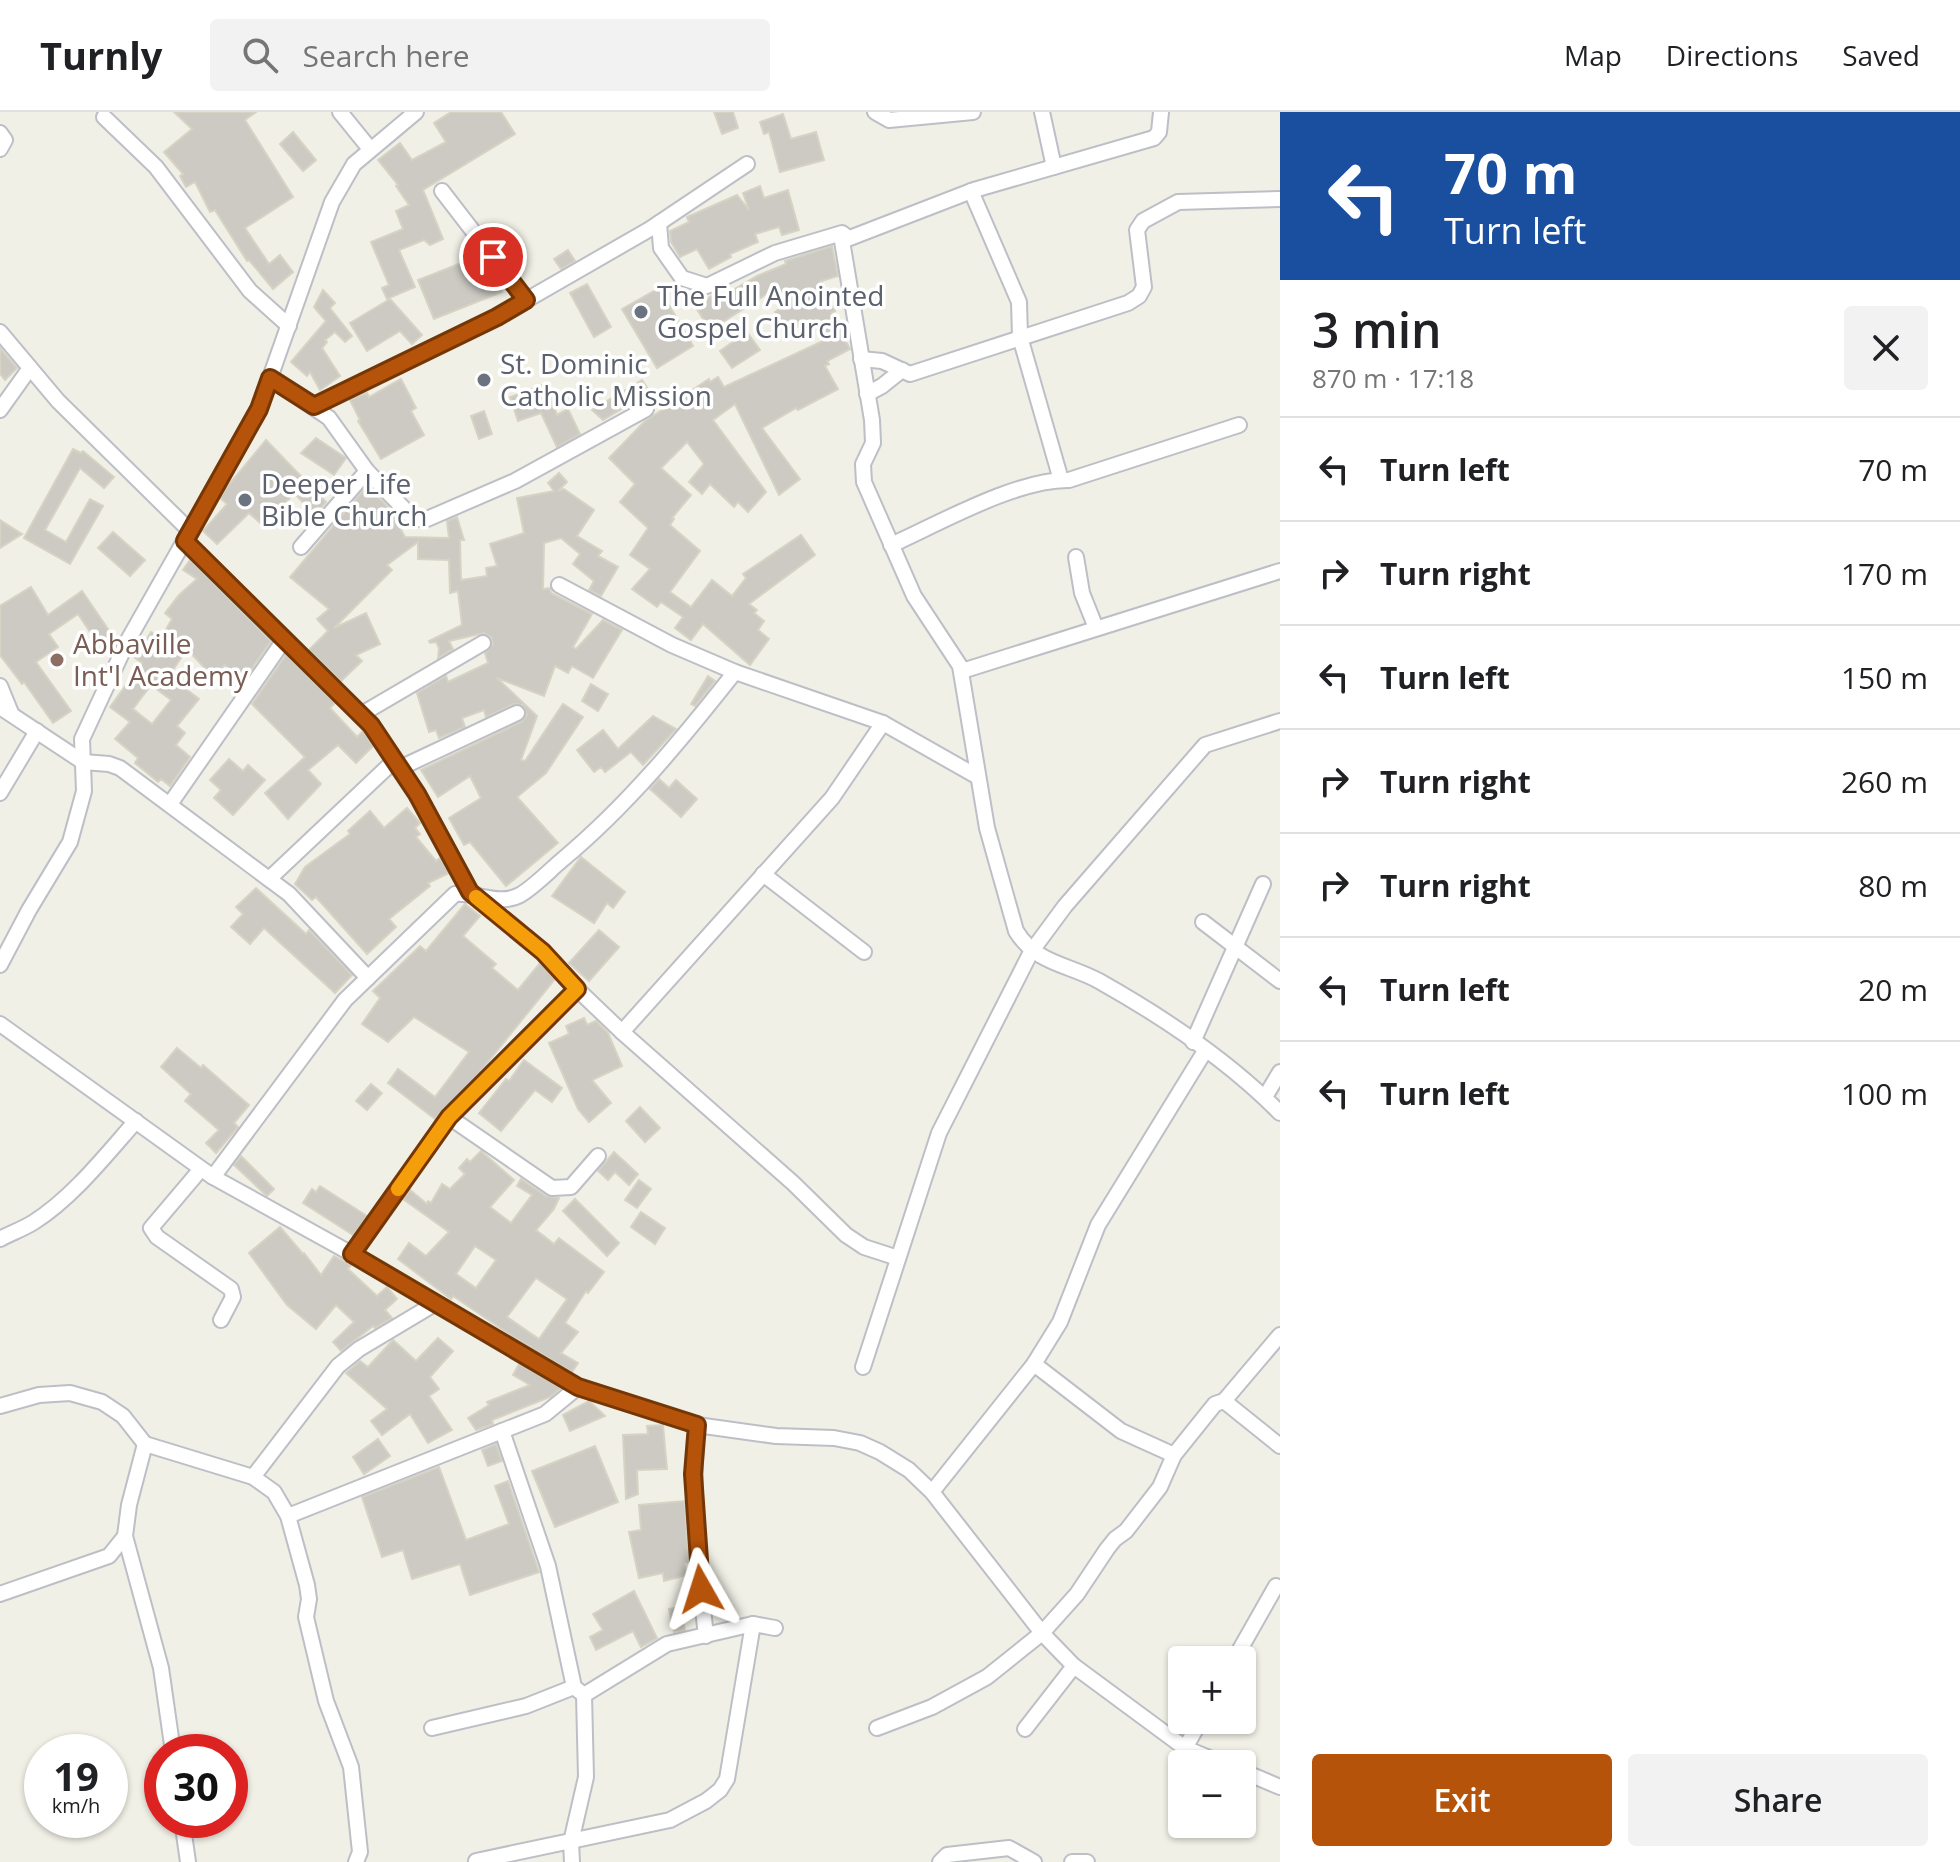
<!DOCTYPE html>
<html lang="en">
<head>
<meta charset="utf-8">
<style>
	:root { --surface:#fff; --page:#f2f2f2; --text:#202124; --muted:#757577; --line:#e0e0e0; --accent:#b45309 }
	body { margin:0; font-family:"Open Sans",sans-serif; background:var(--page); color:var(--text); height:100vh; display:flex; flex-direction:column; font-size:30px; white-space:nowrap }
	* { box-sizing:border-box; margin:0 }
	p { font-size:26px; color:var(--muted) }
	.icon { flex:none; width:44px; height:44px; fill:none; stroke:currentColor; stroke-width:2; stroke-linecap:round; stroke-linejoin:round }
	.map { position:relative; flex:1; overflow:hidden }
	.panel { display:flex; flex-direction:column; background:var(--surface); width:680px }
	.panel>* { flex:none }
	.top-card { background:#1a4fa0; color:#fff; overflow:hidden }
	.controls { position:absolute; left:1168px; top:1534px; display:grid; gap:16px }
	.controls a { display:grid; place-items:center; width:88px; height:88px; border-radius:8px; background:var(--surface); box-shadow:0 2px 6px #0004; font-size:40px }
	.speed { position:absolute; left:24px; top:1622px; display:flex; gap:16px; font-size:40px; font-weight:700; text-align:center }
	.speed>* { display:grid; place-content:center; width:104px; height:104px; border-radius:50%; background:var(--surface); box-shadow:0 2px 6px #0004; line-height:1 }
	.speed small { font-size:20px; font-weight:400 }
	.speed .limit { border:12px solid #d22; background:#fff; color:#111 }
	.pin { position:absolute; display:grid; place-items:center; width:68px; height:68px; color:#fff; margin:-34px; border:4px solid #fff; border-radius:50%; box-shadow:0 2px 8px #0007 }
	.me { position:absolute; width:88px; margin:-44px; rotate:354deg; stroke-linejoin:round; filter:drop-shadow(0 0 6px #0008) }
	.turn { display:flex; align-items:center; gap:28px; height:168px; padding:0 32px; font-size:36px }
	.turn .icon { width:104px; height:104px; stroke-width:2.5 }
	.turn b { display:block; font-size:56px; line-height:68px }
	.round { display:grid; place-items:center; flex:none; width:84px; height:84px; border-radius:8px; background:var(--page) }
	.headline { display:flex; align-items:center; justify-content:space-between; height:136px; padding:0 32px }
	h1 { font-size:48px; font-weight:600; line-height:60px }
	.cta { display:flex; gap:16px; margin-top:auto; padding:16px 32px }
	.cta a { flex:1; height:92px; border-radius:8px; background:var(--accent); color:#fff; font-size:32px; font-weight:600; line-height:92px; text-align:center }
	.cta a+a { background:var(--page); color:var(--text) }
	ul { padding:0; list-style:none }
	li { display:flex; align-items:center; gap:24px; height:104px; padding:0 32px; border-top:2px solid var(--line) }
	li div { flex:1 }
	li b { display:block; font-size:30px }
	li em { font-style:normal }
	header { display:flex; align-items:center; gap:48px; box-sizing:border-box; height:112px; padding:0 40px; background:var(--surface); border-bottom:2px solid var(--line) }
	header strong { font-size:38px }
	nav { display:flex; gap:44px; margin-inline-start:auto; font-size:28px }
	.search { width:560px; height:72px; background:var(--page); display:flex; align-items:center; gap:20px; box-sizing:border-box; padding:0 28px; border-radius:8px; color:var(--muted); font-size:30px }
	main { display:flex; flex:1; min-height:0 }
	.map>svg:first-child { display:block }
	.building { fill:#cccac3; stroke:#d7d3c4; stroke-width:2; fill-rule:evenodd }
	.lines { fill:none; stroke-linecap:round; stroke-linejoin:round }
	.street-casing { stroke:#bdbfc6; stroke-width:18 }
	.street { stroke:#fff; stroke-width:14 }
	.route-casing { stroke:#753606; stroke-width:20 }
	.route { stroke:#b45309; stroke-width:14 }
	.slow { stroke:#f59e0b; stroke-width:14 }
	.worship-dot { fill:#6b7280; stroke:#fff; stroke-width:3 }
	.education-dot { fill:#8d6e63; stroke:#fff; stroke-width:3 }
	.labels { text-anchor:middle; stroke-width:7; stroke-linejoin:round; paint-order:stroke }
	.worship-label { font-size:28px; fill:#5b616d; stroke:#fff; text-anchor:start }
	.education-label { font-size:28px; fill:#785e54; stroke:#fff; text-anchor:start }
</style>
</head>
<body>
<header>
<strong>Turnly</strong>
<div class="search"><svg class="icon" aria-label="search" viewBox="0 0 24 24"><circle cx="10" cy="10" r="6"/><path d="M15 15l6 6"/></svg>Search here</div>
<nav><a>Map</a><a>Directions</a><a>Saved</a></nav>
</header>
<main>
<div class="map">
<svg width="1280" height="1750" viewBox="0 0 1280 1750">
	<rect width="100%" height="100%" fill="#f1f0e6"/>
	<g class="building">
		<polygon points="174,0 256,0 245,8 293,85 245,116 269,152 280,143 293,160 273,177 249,148 247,149 215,98 210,100 195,70 186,75 180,64 183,62 164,40 192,17"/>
		<polygon points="451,0 501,0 515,22 423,78 443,127 430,133 424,128 399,138 415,175 387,187 382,176 389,173 371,130 403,117 396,99 409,93 396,74 398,73 378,48 400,31 412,48 446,30 434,11"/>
		<polygon points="714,0 733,0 738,16 722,22"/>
		<polygon points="783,2 791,27 816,20 824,48 780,60 769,20 764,22 760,10"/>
		<polygon points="293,20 316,48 303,59 280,32"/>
		<polygon points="760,74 764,86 788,78 799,118 782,123 779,115 755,122 758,130 730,142 731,145 709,157 697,137 680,145 671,130 670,119 689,110 687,105 737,83 749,98 743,81"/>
		<polygon points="832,134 838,164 821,169 835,199 831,201 850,237 827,249 829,252 825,254 838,277 798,298 796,296 762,316 800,367 779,383 735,292 713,308 766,380 748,400 738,390 734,395 710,372 702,382 689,370 704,352 687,330 661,356 691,383 672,406 674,407 670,413 700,439 670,480 691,495 712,468 732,484 746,466 743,462 801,423 815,443 749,492 757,498 754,501 764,509 758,518 769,527 750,553 703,512 691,528 675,516 683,505 661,490 657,495 632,477 650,457 630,443 648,416 620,390 635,372 609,346 645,309 709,267 710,270 718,265 724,275 823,229 813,209 784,220 775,200 783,194 773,178 710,218 695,194 718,180 721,185 757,164 786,152 785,149"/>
		<polygon points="568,138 575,149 561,157 554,147"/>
		<polygon points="479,144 497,166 502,180 434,207 418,168"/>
		<polygon points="587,172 611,215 594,225 570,181"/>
		<polygon points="659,176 693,234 657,256 622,197"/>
		<polygon points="323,178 335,191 330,196 352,224 345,230 335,220 325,228 327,230 322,236 340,264 320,278 310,260 307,264 291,250 326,209 314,195"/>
		<polygon points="390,187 422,223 412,232 400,219 367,239 350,211"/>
		<polygon points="747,220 760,238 732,256 720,239"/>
		<polygon points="0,236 17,256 5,268 0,262"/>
		<polygon points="401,267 416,296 411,299 424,323 381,347 358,309 360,308 350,288 367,281 369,285"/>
		<polygon points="642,268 650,280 603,308 592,298"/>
		<polygon points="546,272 557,303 568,297 580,322 557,335 541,301 518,309 510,285"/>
		<polygon points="484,299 492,322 479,327 471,304"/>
		<polygon points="316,326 346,346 334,363 301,341"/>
		<polygon points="266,328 326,390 315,403 294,381 265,415 249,401 217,432 203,419 227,392 220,386 226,376"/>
		<polygon points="73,337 81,341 83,339 114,365 104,376 80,356 45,418 66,430 90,387 103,394 70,452 24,426"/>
		<polygon points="559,361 567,370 558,379 564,377 594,398 577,424 602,439 598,444 618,455 601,484 589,478 594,469 573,452 580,442 561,426 544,431 543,477 550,476 551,481 592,502 573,535 576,537 603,508 622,518 593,566 572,554 568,561 555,554 544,584 497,566 537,604 521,648 525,649 563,592 583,605 546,661 517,685 558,731 506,774 470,730 464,733 449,706 481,686 470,664 438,685 421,658 521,610 527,603 523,593 514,592 486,605 484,598 462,606 465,615 439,626 436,618 429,620 417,581 446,564 448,570 488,551 485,541 493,532 491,525 484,521 449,529 453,537 438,546 439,536 436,530 430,531 429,529 462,513 458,479 450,481 449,448 418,447 418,430 387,453 392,458 334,516 366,501 380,532 356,543 362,549 341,569 309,538 328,519 317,507 329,497 290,465 367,374 389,396 405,425 449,426 447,409 457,405 464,428 460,428 461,468 487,464 486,456 497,454 490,432 524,421 517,386 554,379 548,371"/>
		<polygon points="0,408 22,422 0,436"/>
		<polygon points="113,420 145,448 130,464 98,436"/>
		<path d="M190,448L271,529L241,572L225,553L213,565L187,537L169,564L199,587L177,614L185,621L176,633L190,645L170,674L161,667L158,670L135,651L138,646L115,627L130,610L110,595L142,551L135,546L151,520L161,526L172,507L165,501L179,483L197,467L183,458ZM151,573L171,588L152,612L133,597Z"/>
		<polygon points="31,475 48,503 82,479 112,523 98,532 78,502 49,522 58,535 36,550 71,599 53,611 24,570 22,572 0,543 0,494"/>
		<polygon points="286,543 335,591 330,596 357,625 363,619 373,634 356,651 338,633 308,658 321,672 288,707 265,681 305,645 252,592"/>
		<polygon points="708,564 715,569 695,594 691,592"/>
		<polygon points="591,572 608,582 598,599 582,589"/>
		<polygon points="653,604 676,617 643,653 631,640 605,660 601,655 594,660 577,638 603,618 618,637"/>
		<polygon points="229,647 243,659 248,653 265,668 233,703 214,686 221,678 210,668"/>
		<polygon points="659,667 669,676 676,668 697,687 681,705 650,677"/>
		<polygon points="407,696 420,711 415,716 420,722 416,725 436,749 440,746 449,761 428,771 430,774 389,807 396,815 367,842 316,785 312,788 295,772 305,755 350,722 348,719 370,699 384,716"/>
		<polygon points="581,745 625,780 613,796 607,791 594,811 552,784"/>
		<polygon points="256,776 306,822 309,818 352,863 335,881 264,816 250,832 231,815 243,802 236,795"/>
		<polygon points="465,792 480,804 463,824 496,852 492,856 518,878 540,851 555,867 479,961 435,1007 388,971 398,957 435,985 469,940 414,905 388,930 362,912 380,886 373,879 420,834 426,839"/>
		<polygon points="599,818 619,835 589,869 569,851"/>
		<polygon points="584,906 587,913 596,909 608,921 622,954 592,968 611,991 589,1010 578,997 549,931 569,922 566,914"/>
		<polygon points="177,936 201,956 203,953 249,993 234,1011 238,1015 216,1041 206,1031 219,1018 185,989 191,982 161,955"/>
		<polygon points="524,948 562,976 552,990 535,978 501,1019 479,1001 506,967 509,969"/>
		<polygon points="371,972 382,981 367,998 356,989"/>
		<polygon points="640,995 660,1016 645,1030 626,1009"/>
		<path d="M481,1039L514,1068L490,1095L511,1111L532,1083L517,1074L521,1067L546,1084L559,1086L554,1097L536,1118L554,1132L559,1126L604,1160L588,1181L586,1179L565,1211L578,1220L561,1241L578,1251L572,1260L509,1222L453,1184L451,1187L398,1147L409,1131L426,1144L449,1120L403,1087L410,1078L427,1092L428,1089L431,1091L442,1072L450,1077L465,1062L459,1056L467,1047L470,1050ZM475,1134L496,1148L476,1176L456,1162ZM536,1166L567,1187L539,1227L507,1205Z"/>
		<polygon points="614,1040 638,1062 629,1073 615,1060 608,1068 598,1059"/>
		<polygon points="241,1044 274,1077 267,1084 234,1053"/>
		<polygon points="639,1068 651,1077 637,1096 625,1088"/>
		<polygon points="320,1074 367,1104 353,1123 303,1091 312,1077 316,1080"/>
		<polygon points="575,1087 619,1131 607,1144 563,1099"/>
		<polygon points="641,1100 665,1116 655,1132 631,1115"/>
		<polygon points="280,1115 303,1142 304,1141 321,1163 334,1144 351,1153 348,1157 377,1184 387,1175 397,1187 385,1198 392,1206 375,1216 373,1214 341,1239 333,1230 354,1210 336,1193 316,1217 287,1193 249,1141"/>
		<polygon points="438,1226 453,1239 430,1265 439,1277 429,1284 452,1318 428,1331 410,1302 382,1323 371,1309 387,1297 346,1261 360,1249 368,1255 393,1228 416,1249"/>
		<polygon points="519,1252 561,1276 550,1285 492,1308 493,1312 476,1318 468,1306 489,1293 487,1290 530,1273 513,1263"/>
		<polygon points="589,1289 605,1304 570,1319 563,1303"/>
		<polygon points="663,1313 667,1357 637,1358 638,1382 626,1387 623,1323 648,1322 647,1314"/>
		<polygon points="378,1327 390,1344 364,1362 353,1345"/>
		<polygon points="496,1332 502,1349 488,1354 482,1338"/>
		<polygon points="595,1334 618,1390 555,1415 532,1359"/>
		<polygon points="439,1355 466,1428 509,1412 495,1374 508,1369 539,1460 470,1483 460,1452 412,1467 403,1438 382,1445 362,1385"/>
		<polygon points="685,1389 688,1450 684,1451 687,1463 664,1469 663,1461 639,1466 629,1420 641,1418 639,1393"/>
		<polygon points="634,1479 657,1526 641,1535 633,1519 596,1538 590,1525 603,1518 593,1502"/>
		<polygon points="680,1495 685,1518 674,1520 669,1497"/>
	</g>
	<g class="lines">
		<g class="street-casing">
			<g id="street">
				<polyline points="340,0 370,37"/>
				<polyline points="875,0 889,8 973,0"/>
				<polyline points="1042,0 1054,55"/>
				<path d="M1161,0L1159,20L1154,26L974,78L842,129L872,308L873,331L863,352L864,370L914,484L960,554L987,716L1016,819C1036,852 1068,852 1099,869C1163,905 1229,949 1280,1001"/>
				<polyline points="104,5 156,55 250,179 289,214"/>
				<polyline points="0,21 5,28 0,37"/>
				<polyline points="442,79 526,188"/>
				<polyline points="971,79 1019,190 1020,225 1061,368"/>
				<polyline points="659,111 661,136 682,166 707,174 775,141 842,121 847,125"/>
				<polyline points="0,220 58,289 190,419"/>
				<polyline points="861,247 882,249 910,262 1128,191 1139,184 1144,175 1137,118 1143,109 1178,90 1280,87"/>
				<polyline points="270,266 329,306 367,359 414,407 427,407 515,369 646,297"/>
				<polyline points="867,282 882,274 902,258"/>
				<polyline points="314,294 497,205 650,117 747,52"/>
				<polyline points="0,298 30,256"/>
				<polyline points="185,429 371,613 417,682 470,780 543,840 577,877 622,920 793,1071 846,1123 864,1135 898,1146"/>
				<path d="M891,433C940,411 1017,367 1069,368L1239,313"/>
				<polyline points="301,435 367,359"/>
				<polyline points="1076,445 1082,481 1096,516"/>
				<polyline points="559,473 672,533 735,560 883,611 978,665"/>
				<polyline points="962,559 1280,459"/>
				<polyline points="0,574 11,601"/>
				<polyline points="0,595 83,650 109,652 120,656 289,782 368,866"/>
				<polyline points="360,603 483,531"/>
				<polyline points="400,656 517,601"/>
				<polyline points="0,681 37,619"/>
				<polyline points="170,692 284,528"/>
				<polyline points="763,762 864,840"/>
				<polyline points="269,767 395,648"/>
				<polyline points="1203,810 1280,869"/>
				<polyline points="0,853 29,798 70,730 84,679 82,627 127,530 259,297 332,90 354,52 416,0"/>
				<polyline points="0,912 213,1065 352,1142 578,1275 697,1313 776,1324 834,1326 860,1331 880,1340 909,1358 932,1380 1042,1521 1074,1554 1185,1636 1224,1652"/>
				<polyline points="622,920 832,686 883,611"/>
				<polyline points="1193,930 1263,772"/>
				<polyline points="1265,985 1280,960"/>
				<polyline points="449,1005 552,1076 571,1075 598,1044"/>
				<polyline points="201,1057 151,1116 157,1125 231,1177 233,1185 221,1208"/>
				<path d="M213,1065L345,888L455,782C476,780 500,794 520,783C535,774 549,759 562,748C628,693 682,627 735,560"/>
				<path d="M0,1127C11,1121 23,1117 34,1110C73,1085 105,1044 136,1009"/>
				<polyline points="352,1142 449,1005 577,877"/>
				<polyline points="1034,1252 1121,1319 1174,1343"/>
				<polyline points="863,1255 939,1021 1031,840 1065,794 1205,633 1280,609"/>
				<polyline points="1224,1289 1280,1334"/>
				<polyline points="0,1294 39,1283 70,1281 102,1290 123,1304 145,1332 253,1365 274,1380 288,1404 307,1473 309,1487 306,1505 326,1589 351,1655 360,1740 356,1750"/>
				<path d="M697,1313C691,1384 698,1453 706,1524"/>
				<polyline points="502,1319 548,1454 574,1575 584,1583 586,1665 571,1730 572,1750"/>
				<polyline points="145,1332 129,1393 125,1424 161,1556 173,1640"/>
				<polyline points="253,1365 338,1254 359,1237 436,1191"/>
				<polyline points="932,1380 1034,1252 1060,1210 1098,1113 1205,939"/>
				<polyline points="288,1404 545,1302 578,1275"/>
				<polyline points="0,1482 109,1444 125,1424"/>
				<polyline points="1234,1548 1276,1474"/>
				<polyline points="584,1583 667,1532 753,1512 775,1516"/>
				<polyline points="432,1616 526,1594 574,1575"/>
				<polyline points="877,1616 932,1595 987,1565 1042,1521 1077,1482 1107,1437 1115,1427 1126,1419 1160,1375 1174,1343 1215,1292 1224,1289 1280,1223"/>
				<polyline points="1025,1617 1074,1554"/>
				<polyline points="1185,1636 1201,1608"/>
				<polyline points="1242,1659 1280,1675"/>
				<polyline points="182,1708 188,1750"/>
				<polyline points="476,1749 670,1708 706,1689 720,1678 727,1667 753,1512"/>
				<polyline points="940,1750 947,1743 1009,1736 1034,1750"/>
				<polyline points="1072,1750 1087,1750"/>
			</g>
		</g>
		<use href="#street" class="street"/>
	</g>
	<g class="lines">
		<g class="route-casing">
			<polyline id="route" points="493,145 526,188 497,205 314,294 270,266 259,297 185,429 371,613 417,682 470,780 543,840 577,877 449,1005 352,1142 578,1275 697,1313 693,1362 701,1477"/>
		</g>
		<use href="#route" class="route"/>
		<polyline class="slow" points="398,1077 449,1005 577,877 543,840 476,785"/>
	</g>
	<g class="worship-dot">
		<circle cx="641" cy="200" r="8"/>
		<circle cx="484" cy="268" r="8"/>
		<circle cx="245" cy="388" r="8"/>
	</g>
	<circle class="education-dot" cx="57" cy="548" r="8"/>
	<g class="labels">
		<g class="worship-label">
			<text x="657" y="194">The Full Anointed<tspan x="657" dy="32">Gospel Church</tspan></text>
			<text x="500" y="262">St. Dominic<tspan x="500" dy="32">Catholic Mission</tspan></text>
			<text x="261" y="382">Deeper Life<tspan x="261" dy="32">Bible Church</tspan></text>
		</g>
		<g class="education-label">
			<text x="73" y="542">Abbaville<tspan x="73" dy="32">Int'l Academy</tspan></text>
		</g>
	</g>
</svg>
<div class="controls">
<a>+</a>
<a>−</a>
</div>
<div class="speed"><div>19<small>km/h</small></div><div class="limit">30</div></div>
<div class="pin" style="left:493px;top:145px;background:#d93025"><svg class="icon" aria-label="arrive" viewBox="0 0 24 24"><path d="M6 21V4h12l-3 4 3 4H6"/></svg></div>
<svg class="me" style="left:701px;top:1477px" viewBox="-20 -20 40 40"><path d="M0-17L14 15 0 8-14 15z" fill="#b45309" stroke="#fff" stroke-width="4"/></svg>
</div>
<section class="panel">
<div class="top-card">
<div class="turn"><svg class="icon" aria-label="left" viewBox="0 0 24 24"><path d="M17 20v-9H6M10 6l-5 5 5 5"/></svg><div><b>70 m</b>Turn left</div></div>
</div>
<div class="headline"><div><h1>3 min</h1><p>870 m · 17:18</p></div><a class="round"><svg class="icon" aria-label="close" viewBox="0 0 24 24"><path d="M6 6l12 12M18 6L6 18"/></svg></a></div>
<ul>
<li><svg class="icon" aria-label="left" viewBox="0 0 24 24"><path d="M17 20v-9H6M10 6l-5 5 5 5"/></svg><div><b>Turn left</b></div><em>70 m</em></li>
<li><svg class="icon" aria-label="right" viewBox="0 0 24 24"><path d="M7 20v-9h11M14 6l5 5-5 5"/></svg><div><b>Turn right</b></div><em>170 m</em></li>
<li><svg class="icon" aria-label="left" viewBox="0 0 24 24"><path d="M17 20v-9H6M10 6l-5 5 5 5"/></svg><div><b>Turn left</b></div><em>150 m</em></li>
<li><svg class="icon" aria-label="right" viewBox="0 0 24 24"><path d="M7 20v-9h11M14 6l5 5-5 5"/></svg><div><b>Turn right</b></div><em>260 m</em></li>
<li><svg class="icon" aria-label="right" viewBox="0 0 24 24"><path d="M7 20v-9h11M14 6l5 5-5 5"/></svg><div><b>Turn right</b></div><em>80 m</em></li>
<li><svg class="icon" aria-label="left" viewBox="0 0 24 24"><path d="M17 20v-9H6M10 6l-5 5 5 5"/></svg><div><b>Turn left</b></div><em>20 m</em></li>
<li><svg class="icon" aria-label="left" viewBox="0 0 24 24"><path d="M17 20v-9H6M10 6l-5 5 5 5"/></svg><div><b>Turn left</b></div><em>100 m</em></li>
</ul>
<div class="cta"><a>Exit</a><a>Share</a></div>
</section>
</main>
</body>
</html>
